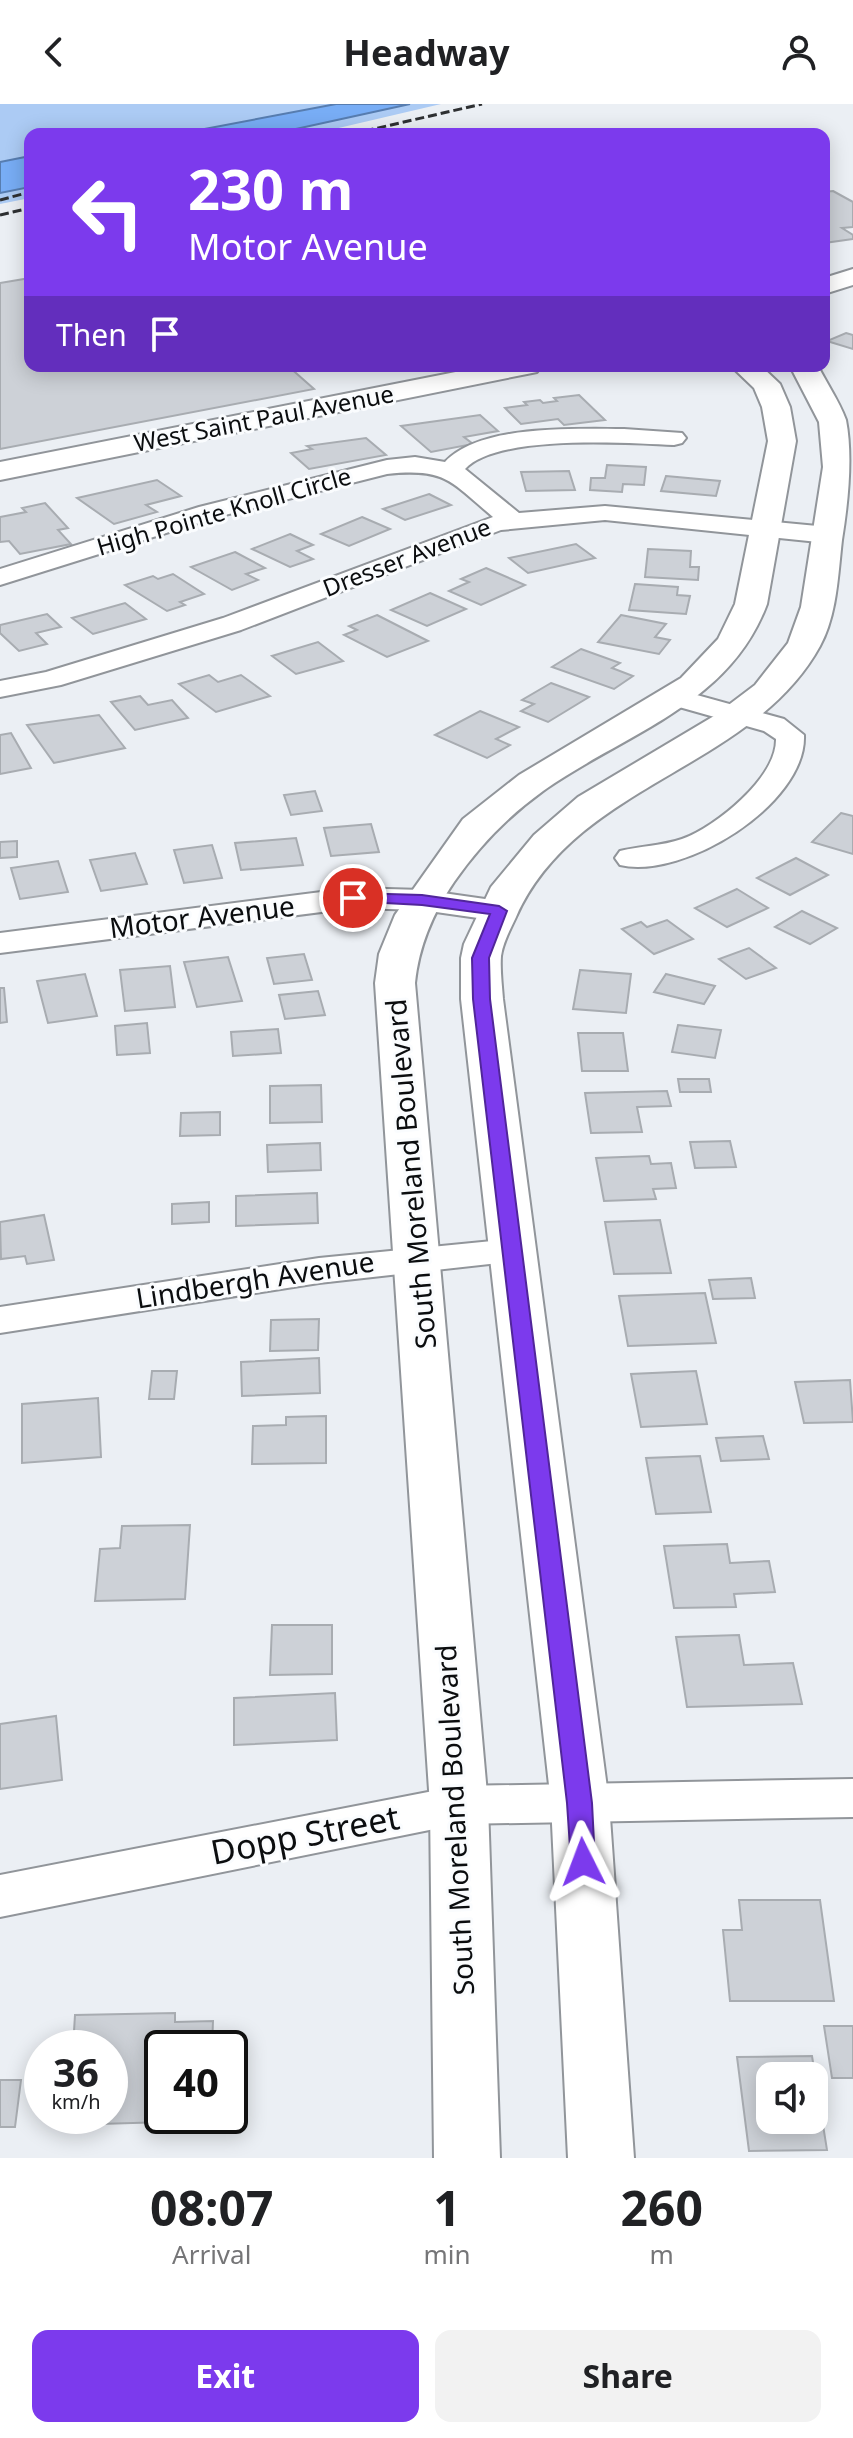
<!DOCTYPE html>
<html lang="en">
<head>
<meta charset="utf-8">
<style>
	:root { --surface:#fff; --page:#f2f2f2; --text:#202124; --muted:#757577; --accent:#7c3aed }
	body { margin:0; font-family:"Noto Sans",sans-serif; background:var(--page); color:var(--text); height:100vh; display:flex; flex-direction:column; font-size:30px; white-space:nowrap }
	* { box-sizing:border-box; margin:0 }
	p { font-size:26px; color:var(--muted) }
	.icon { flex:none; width:44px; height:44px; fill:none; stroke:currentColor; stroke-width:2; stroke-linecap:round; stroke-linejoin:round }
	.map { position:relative; height:2054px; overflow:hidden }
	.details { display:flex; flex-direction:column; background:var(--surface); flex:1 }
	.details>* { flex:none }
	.hud { position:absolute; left:24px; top:24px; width:806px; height:244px; border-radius:16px; box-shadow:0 4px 20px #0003; background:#7c3aed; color:#fff; overflow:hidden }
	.buttons { position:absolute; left:756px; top:1958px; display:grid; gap:16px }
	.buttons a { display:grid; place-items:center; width:72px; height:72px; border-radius:16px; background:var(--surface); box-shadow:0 4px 20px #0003; font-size:40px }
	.speed { position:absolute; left:24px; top:1926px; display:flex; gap:16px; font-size:40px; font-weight:700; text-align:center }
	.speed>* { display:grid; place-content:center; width:104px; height:104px; border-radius:50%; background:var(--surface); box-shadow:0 4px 20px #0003; line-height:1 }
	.speed small { font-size:20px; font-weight:400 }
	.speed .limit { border:4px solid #111; border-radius:12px; background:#fff; color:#111 }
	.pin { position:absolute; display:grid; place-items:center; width:68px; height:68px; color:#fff; margin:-34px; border:4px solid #fff; border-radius:50%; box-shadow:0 2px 8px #0007 }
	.me { position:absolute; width:88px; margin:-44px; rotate:357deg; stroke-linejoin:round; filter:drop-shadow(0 0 6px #0008) }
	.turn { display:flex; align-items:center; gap:28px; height:168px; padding:0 32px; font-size:36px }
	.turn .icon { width:104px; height:104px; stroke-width:2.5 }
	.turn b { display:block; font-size:56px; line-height:68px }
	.then { display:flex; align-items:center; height:76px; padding:0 32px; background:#0003; gap:16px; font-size:30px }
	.eta { display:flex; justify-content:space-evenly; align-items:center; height:136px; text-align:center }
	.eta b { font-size:48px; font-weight:700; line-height:56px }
	.button { display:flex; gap:16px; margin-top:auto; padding:16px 32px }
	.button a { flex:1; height:92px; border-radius:16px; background:var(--accent); color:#fff; font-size:32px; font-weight:700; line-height:92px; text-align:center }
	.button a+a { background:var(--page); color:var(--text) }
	header { display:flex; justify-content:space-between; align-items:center; height:104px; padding:0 32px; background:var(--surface); font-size:36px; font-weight:700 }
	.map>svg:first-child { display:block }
	.green { fill:#accbf4 }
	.water { fill:#78adf5; stroke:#577db0; stroke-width:2 }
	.building { fill:#cdd1d7; stroke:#a8acb1; stroke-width:2; fill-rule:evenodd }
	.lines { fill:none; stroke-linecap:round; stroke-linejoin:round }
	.street-casing { stroke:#91959a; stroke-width:4 }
	.secondary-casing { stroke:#91959a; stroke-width:4 }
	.street { fill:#fff; fill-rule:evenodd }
	.secondary { fill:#fff; fill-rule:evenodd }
	.rail { stroke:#2e3032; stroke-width:3; stroke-dasharray:9 4; stroke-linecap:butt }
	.route { fill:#7c3aed; stroke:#51269a; stroke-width:2 }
	.labels { text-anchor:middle; stroke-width:6; stroke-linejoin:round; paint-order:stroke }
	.far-street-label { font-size:24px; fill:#0b0d0f; stroke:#fafcfe }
	.street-label { font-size:28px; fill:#0b0d0f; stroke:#fafcfe }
	.near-street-label { font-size:34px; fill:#0b0d0f; stroke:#fafcfe }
</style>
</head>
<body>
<header><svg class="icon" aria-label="back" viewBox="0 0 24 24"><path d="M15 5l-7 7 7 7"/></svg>Headway<svg class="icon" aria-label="person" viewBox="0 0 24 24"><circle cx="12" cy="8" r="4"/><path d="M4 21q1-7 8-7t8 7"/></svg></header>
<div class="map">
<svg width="853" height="2054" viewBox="0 0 853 2054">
	<rect width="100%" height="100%" fill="#ebeff4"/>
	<polygon class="green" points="0,0 441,0 313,30 30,30 30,94 0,100"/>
	<g class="water">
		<polygon points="336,0 410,0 273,30 178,30"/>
		<polygon points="30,52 30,83 0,89 0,58"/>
	</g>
	<g class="building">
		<polygon points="833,87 853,98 853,123 842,124 853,131 853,135 824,139 824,88"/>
		<polygon points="30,174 30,262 288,262 314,285 0,345 0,179"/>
		<polygon points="846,229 853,231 853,245 827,237"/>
		<polygon points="579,291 605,316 564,321 558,315 521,320 505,304 527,301 524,298 540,296 543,299 557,297 554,294"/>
		<polygon points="480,311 498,327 464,333 473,340 431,348 401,322"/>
		<polygon points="366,334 386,351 309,365 291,349 312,345 307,342"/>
		<polygon points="607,361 646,363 644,381 623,380 622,388 590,386 591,374 605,374"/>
		<polygon points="569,367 575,386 526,387 521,368"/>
		<polygon points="666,372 720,377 716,392 661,387"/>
		<polygon points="157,376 181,392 146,401 157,408 114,420 77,394"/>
		<polygon points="429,390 451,401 405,416 383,405"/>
		<polygon points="45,399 68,424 58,426 71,440 20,450 9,437 0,438 0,413 26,408 22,404"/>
		<polygon points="362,413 390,425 349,442 321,430"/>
		<polygon points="290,430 313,441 297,447 313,455 290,463 252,445"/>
		<polygon points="576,440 595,454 528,469 509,454"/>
		<polygon points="648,445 691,447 690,463 699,463 698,476 645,473"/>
		<polygon points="235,448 265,464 246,470 258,476 232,486 191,463"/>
		<polygon points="486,464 525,481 481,501 449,487 469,478 461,475"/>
		<polygon points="173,470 204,490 180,498 185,501 167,507 125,481 153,472 158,475"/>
		<polygon points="635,480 678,483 677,491 690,492 686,510 629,506"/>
		<polygon points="430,489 466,505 427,522 391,506"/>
		<polygon points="125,499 146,515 93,530 72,514"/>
		<polygon points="47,510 61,523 36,529 47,540 19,547 0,529 0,521"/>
		<polygon points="377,511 428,537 387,553 344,531 357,526 349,522"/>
		<polygon points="621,511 666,520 655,533 670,536 659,550 598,538"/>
		<polygon points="318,538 343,557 296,570 272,552"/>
		<polygon points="581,545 620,559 612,564 633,572 614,585 552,563"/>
		<polygon points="209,571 218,578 241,571 270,592 216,608 179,580"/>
		<polygon points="551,579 589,593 548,618 521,607 534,600 522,596"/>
		<polygon points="140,592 148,601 172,596 188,614 135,626 111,598"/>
		<polygon points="480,607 519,623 496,635 510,641 487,654 435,631"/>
		<polygon points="99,611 125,644 54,659 27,621"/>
		<polygon points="11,629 31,664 0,670 0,631"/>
		<polygon points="315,687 322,707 291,711 284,691"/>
		<polygon points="841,709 853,712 853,750 812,738"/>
		<polygon points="371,720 379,748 331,752 324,724"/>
		<polygon points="296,734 303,761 241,766 235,739"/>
		<polygon points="17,737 17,753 0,754 0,738"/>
		<polygon points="212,741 222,774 184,779 174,746"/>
		<polygon points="135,749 147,780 101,787 90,756"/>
		<polygon points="796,754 828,771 790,791 757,774"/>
		<polygon points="58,757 68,788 20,795 11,764"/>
		<polygon points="737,785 768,804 727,823 695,804"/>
		<polygon points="802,807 837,824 810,840 775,823"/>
		<polygon points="667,816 693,835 654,850 622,825 641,818 647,823"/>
		<polygon points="749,844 776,864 746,875 719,855"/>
		<polygon points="304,850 312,876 274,880 267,854"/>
		<polygon points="228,853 242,897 197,903 184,858"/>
		<polygon points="170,862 175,903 125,907 120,866"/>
		<polygon points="580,866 631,870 626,909 573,905"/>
		<polygon points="85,870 97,912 48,919 37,877"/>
		<polygon points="666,870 715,882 704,900 654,888"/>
		<polygon points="0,884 4,884 7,918 0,919"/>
		<polygon points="318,887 325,911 285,915 279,891"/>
		<polygon points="147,919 150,949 117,951 115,922"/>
		<polygon points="678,921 721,926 715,954 672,948"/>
		<polygon points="278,925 281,949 233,952 231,928"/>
		<polygon points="578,929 623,929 628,967 582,967"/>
		<polygon points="678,975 709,975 711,988 680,988"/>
		<polygon points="321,981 322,1018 270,1019 270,982"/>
		<polygon points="667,987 671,1002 637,1003 642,1028 591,1029 585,989"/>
		<polygon points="220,1008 220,1031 180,1032 181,1009"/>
		<polygon points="730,1037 736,1063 695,1064 690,1038"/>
		<polygon points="320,1039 321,1066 268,1068 267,1041"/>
		<polygon points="649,1052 651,1060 671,1059 676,1084 653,1085 656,1095 604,1097 596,1054"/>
		<polygon points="317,1089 318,1119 236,1122 236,1092"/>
		<polygon points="209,1098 209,1118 172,1120 172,1100"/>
		<polygon points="44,1111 54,1156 27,1160 25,1152 1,1155 0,1118"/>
		<polygon points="660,1116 671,1169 614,1170 605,1118"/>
		<polygon points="751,1174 755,1194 713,1195 709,1176"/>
		<polygon points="705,1189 716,1239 628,1242 619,1192"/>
		<polygon points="319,1215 318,1246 270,1247 271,1216"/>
		<polygon points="319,1254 320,1289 242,1292 241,1258"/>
		<polygon points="152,1267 177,1267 174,1295 149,1295"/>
		<polygon points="696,1267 707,1320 641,1323 631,1270"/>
		<polygon points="850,1276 853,1318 804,1319 795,1278"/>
		<polygon points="98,1294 101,1353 22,1359 22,1300"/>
		<polygon points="326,1312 326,1359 252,1360 253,1322 286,1321 286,1313"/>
		<polygon points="763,1332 769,1355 721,1357 716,1334"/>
		<polygon points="700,1352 711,1408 656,1410 646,1354"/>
		<polygon points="190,1421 185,1495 95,1497 100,1445 120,1444 122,1422"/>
		<polygon points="727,1440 730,1459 769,1457 775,1488 734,1490 736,1503 674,1504 664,1442"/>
		<polygon points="272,1521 332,1521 332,1570 270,1571"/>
		<polygon points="739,1531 744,1561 793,1559 802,1600 687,1603 676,1533"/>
		<polygon points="335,1589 337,1636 234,1641 234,1594"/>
		<polygon points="56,1612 62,1676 0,1685 0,1620"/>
		<polygon points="739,1796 820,1796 834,1897 730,1897 723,1826 742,1826"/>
		<polygon points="175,1909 175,1918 213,1917 212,1944 162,1944 162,2012 167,2012 166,2018 66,2021 67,2012 110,2012 110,1944 73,1944 75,1911"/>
		<polygon points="824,1922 853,1922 853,1974 832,1974"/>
		<path d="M812,1952L827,2046L749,2047L737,1953ZM770,1972H814V2016H770Z"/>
		<polygon points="0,1976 21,1976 15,2023 0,2023"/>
	</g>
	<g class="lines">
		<g class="street-casing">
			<g id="street">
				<path d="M624,325L682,329L686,334L682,339L674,341C627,339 497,330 465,365L519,409L605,402L828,423L837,426L841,431L837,436L828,439L605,416L501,426L241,526L61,581L0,593V577L46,568L223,514L493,413C450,377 446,364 387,370L217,413L0,481V465L199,403L387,356L415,353L445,358C481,320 575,325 624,325Z"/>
				<path d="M675,585L784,615L804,631C807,700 683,776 620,761L615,754L620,747C640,742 662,742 682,735C716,723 777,673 776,635L764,627L665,599L661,593L665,587Z"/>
				<polygon points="353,784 422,786 499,797 510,800 515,807 510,814 499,817 422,806 353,804 0,849 0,829"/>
				<polygon points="512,1135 525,1138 531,1147 525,1156 319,1179 0,1229 0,1203 319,1154"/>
				<polygon points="853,1675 853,1713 459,1720 0,1813 0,1771 459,1682"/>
			</g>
		</g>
		<g class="secondary-casing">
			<g id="secondary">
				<polygon points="853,165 853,181 824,190 824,174"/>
				<polygon points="486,262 541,262 537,268 527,270 0,376 0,358"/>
				<path d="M731,262H761L780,280L790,303L796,337L767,500C729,602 625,629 543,687C507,713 480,741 454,778C433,809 419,841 415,879L488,1701L500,2054H434L430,1701L375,879L379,850L395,811L463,715L519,671L681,574L718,535L735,500L768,337L762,303L754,284Z"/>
				<path d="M790,262H818C827,280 839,297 846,316C853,352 848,399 842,436C838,471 837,511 820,542C752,666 576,678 516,813C510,826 503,838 501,852C500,866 502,881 503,895L609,1699L634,2054H568L551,1699L461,895V854L464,840L491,783L534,731L578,693L714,612L755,581L788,539L801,503L823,363L819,318Z"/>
			</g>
		</g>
		<use href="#street" class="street"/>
		<use href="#secondary" class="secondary"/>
		<g class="rail">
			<polyline points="352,30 482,0"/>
			<polyline points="0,96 30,88"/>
			<polyline points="0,111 30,104"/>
		</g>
	</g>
	<polygon class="route" points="353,789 422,791 499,802 507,807 489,854 490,895 592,1699 595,1758 592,1766 583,1769 574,1766 571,1758 567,1699 473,895 472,854 490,810 422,801 348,797 345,794"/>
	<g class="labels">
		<g class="far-street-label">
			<text transform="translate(264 315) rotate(-11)" y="8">West Saint Paul Avenue</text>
			<text transform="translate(224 408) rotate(-16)" y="8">High Pointe Knoll Circle</text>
			<text transform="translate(407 454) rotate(-21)" y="8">Dresser Avenue</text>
		</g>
		<g class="street-label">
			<text transform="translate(202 813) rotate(-7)" y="10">Motor Avenue</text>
			<text transform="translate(411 1070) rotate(-95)" y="10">South Moreland Boulevard</text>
			<text transform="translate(255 1176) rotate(-9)" y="10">Lindbergh Avenue</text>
			<text transform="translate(455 1716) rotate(-93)" y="10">South Moreland Boulevard</text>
		</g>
		<g class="near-street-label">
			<text transform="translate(305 1731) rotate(-11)" y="12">Dopp Street</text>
		</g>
	</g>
</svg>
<div class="buttons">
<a><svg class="icon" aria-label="sound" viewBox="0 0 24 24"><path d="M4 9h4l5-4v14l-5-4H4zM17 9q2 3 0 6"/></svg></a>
</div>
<div class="speed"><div>36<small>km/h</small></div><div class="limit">40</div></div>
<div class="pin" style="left:353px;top:794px;background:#d93025"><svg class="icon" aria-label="arrive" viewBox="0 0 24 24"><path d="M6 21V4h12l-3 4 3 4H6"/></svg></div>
<svg class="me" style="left:583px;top:1758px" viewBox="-20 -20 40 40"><path d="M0-17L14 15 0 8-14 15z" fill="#7c3aed" stroke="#fff" stroke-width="4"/></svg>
<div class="hud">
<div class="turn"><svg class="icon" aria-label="left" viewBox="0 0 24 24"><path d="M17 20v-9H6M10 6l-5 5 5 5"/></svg><div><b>230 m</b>Motor Avenue</div></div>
<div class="then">Then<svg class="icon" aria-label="arrive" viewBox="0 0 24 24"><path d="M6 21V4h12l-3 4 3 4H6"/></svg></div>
</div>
</div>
<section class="details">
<div class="eta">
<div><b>08:07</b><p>Arrival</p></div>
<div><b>1</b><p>min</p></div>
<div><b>260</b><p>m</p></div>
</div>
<div class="button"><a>Exit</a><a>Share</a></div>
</section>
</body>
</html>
